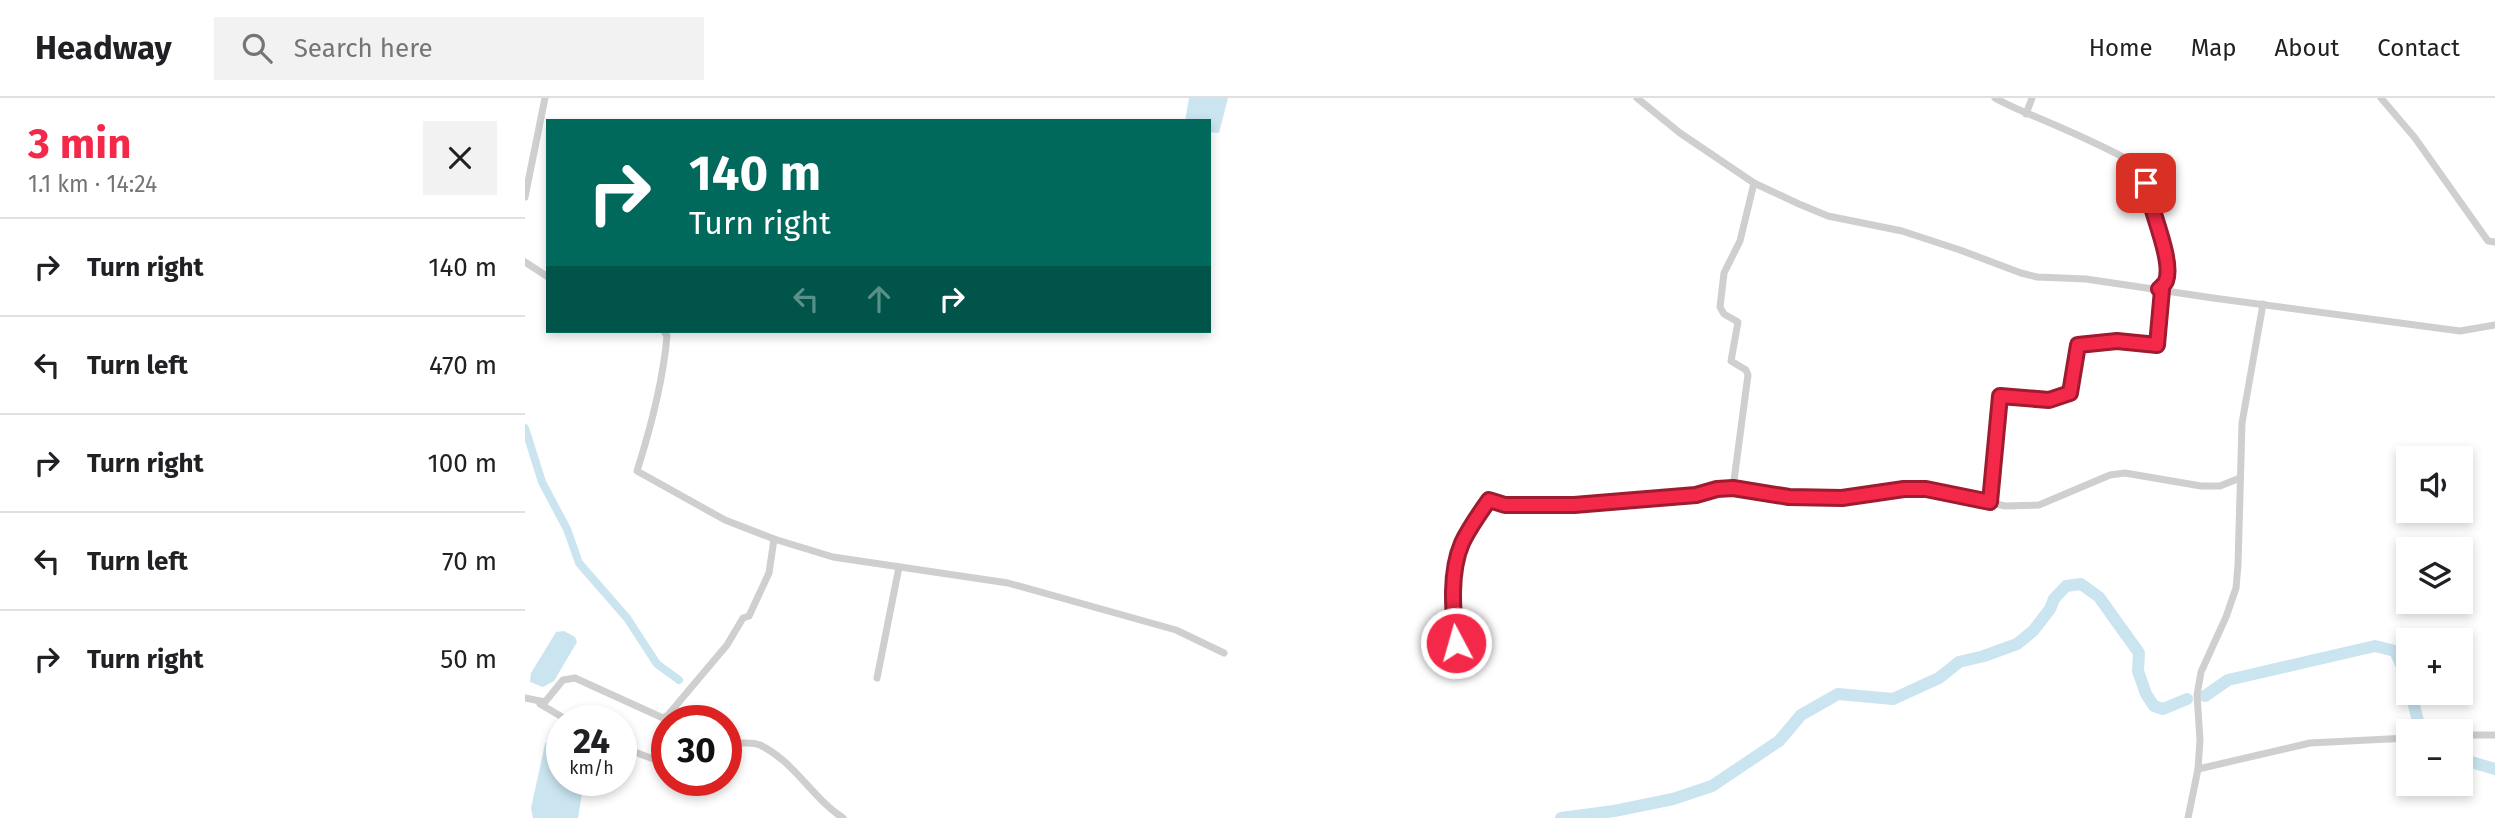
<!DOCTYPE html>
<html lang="en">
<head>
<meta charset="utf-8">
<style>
	:root { --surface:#fff; --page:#f2f2f2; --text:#202124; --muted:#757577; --line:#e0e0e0; --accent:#f42949 }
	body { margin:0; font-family:"Fira Sans",sans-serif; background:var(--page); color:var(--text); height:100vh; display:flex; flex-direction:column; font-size:26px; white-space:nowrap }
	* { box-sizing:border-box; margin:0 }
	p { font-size:23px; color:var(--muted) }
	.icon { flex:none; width:38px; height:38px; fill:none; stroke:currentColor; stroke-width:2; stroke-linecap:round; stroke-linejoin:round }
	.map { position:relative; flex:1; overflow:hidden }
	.details { display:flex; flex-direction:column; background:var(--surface); width:525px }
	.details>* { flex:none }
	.top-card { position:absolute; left:21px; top:21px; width:665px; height:214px; border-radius:0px; box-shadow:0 4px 10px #0003; background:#00695c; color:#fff; overflow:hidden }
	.buttons { position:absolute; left:1871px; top:348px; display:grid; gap:14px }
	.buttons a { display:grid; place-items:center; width:77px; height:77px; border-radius:0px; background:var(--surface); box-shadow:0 4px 10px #0003; font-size:35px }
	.speed { position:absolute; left:21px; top:607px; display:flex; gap:14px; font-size:35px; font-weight:700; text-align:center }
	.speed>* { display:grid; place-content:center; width:91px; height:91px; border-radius:50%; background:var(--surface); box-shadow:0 4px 10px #0003; line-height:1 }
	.speed small { font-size:18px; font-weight:400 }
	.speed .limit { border:10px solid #d22; background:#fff; color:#111 }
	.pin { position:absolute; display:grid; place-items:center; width:60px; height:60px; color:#fff; margin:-30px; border-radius:14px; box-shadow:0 4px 10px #0006 }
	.me { position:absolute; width:77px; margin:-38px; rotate:354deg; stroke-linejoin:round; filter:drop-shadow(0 0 5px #0008) }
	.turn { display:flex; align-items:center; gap:24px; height:147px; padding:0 28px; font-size:32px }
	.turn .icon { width:91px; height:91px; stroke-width:2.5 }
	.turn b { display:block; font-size:49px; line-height:60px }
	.lanes { display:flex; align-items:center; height:66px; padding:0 28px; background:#0003; justify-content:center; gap:35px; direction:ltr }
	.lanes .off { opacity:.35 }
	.round { display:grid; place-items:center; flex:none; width:74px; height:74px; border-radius:0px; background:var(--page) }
	.headline { display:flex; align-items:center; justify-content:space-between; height:119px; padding:0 28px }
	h1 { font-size:42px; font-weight:700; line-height:52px; color:var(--accent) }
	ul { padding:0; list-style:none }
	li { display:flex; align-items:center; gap:21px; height:98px; padding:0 28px; border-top:2px solid var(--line) }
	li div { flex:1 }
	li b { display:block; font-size:26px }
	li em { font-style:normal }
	header { display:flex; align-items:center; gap:42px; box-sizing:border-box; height:98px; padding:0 35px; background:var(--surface); border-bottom:2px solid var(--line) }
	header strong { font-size:33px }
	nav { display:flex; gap:38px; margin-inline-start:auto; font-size:24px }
	.search { width:490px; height:63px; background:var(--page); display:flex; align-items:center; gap:18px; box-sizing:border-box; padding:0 24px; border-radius:0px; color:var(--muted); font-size:26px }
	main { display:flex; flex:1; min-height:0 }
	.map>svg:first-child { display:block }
	.water { fill:#cbe5f0 }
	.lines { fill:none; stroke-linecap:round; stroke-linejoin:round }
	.canal { stroke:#cbe5f0; stroke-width:8 }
	.river { stroke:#cbe5f0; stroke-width:12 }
	.minor { stroke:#cfcfcf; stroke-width:7 }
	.route-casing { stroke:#9f1b2f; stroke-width:18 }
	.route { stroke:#f42949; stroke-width:12 }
</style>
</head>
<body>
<header>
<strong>Headway</strong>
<div class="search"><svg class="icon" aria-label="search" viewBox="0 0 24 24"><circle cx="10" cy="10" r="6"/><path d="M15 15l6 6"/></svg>Search here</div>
<nav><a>Home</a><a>Map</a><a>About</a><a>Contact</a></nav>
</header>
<main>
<section class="details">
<div class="headline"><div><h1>3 min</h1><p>1.1 km · 14:24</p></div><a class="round"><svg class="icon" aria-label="close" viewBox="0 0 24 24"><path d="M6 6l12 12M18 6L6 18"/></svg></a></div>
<ul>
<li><svg class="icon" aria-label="right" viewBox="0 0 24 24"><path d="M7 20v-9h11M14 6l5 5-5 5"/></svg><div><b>Turn right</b></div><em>140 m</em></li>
<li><svg class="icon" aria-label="left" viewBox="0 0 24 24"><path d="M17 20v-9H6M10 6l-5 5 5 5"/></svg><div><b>Turn left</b></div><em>470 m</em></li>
<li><svg class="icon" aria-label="right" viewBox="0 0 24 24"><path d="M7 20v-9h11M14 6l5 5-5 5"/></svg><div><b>Turn right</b></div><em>100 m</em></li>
<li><svg class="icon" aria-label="left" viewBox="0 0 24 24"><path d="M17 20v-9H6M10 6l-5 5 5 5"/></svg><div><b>Turn left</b></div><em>70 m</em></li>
<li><svg class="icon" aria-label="right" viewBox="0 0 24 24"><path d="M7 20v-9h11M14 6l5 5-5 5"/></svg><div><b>Turn right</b></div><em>50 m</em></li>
</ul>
</section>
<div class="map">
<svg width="1970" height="720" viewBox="0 0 1970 720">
	<rect width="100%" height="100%" fill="#fff"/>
	<g class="water">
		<polygon points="664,0 703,0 694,35 684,34 684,23 660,23"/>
		<polygon points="39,533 50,539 52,544 29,583 18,589 5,584 6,575 31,534"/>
		<polygon points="29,636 37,636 37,682 59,683 53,720 8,720 6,710 20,646"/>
	</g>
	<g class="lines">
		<polyline class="canal" points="0,330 17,384 42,431 54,465 102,520 132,566 154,582"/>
		<g class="river">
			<polyline points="1886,595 1895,631"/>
			<polyline points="1680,598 1703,582 1850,548 1870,553 1883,582"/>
			<polyline points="1936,661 1970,671"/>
			<polyline points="1036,720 1089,713 1148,701 1187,688 1254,643 1276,617 1313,596 1368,601 1414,580 1434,564 1459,558 1492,546 1508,533 1525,511 1529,501 1541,488 1556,486 1574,499 1614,555 1613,573 1621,596 1629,608 1638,611 1662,601"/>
		</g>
		<g class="minor">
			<polyline points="1112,0 1155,35 1229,85 1274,106 1303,118 1377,133 1435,152 1496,175 1512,179 1561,181 1688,200 1935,233 1970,227"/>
			<path d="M1470,0C1489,11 1510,18 1530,27C1560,40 1590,54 1619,70C1620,81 1620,93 1623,103C1631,130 1654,166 1634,191"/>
			<polyline points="1856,0 1890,40 1963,143 1970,144"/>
			<polyline points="1501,16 1507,0"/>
			<polyline points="0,99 20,0"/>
			<polyline points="0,164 23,179"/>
			<path d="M139,233L142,238C138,284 126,329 112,373L200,422L249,441V443"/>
			<polyline points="1208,390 1223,277 1221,272 1206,263 1213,224 1199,216 1195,209 1199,175 1215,143 1229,85"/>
			<polyline points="1465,404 1475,298 1524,302 1545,295 1553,247 1592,243 1632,247 1637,192"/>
			<path d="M931,545C925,484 927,454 964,403L980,407H1049L1171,397L1192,391L1208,390L1264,399L1317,400L1379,391L1415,393L1480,408L1514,407L1585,377L1600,375L1676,388H1695L1715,380"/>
			<polyline points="352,580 374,469"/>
			<polyline points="0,600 20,604 38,582 50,580 138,620 143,617 202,547 218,520 224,518 244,475 249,441 308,459 483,485 651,532 699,555"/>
			<polyline points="15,606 44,623"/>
			<polyline points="1936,637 1970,637"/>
			<polyline points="96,649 142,666"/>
			<path d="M201,661L213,645C220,645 229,644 235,647C270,664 287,700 318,720"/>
			<polyline points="1673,671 1785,645 1883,640"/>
			<polyline points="1663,720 1673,671 1675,642 1672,597 1676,574 1701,519 1711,490 1713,467 1717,325 1738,206"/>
		</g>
	</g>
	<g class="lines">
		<g class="route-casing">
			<path id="route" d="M931,545C928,514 924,475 937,445C944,430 954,416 964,402L980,407H1049L1171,397L1192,391L1208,390L1264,399L1317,400L1379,391H1401L1465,404L1475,298L1524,302L1545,295L1553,247L1592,243L1632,247L1637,192L1634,191C1637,188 1640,186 1641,183C1649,162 1624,110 1621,85"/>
		</g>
		<use href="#route" class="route"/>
	</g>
</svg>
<div class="buttons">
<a><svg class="icon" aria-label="sound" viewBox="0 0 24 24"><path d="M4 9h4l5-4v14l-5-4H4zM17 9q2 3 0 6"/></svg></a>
<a><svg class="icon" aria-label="layers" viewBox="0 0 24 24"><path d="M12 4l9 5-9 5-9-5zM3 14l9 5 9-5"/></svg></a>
<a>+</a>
<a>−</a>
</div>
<div class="speed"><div>24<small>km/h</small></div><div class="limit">30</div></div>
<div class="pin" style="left:1621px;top:85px;background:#d93025"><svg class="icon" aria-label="arrive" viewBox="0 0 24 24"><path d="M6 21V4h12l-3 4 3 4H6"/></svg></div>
<svg class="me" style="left:931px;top:545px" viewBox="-20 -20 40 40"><circle r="17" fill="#f42949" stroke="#fff" stroke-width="3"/><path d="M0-11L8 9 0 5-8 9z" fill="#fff"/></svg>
<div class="top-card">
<div class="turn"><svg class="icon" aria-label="right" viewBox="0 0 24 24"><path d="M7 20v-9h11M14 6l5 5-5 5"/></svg><div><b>140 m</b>Turn right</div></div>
<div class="lanes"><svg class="icon off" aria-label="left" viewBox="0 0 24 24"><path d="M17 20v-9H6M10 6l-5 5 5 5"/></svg><svg class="icon off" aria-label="ahead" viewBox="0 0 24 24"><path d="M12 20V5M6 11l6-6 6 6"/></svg><svg class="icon" aria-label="right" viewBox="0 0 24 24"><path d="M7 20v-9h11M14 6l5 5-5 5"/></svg></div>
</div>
</div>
</main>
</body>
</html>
